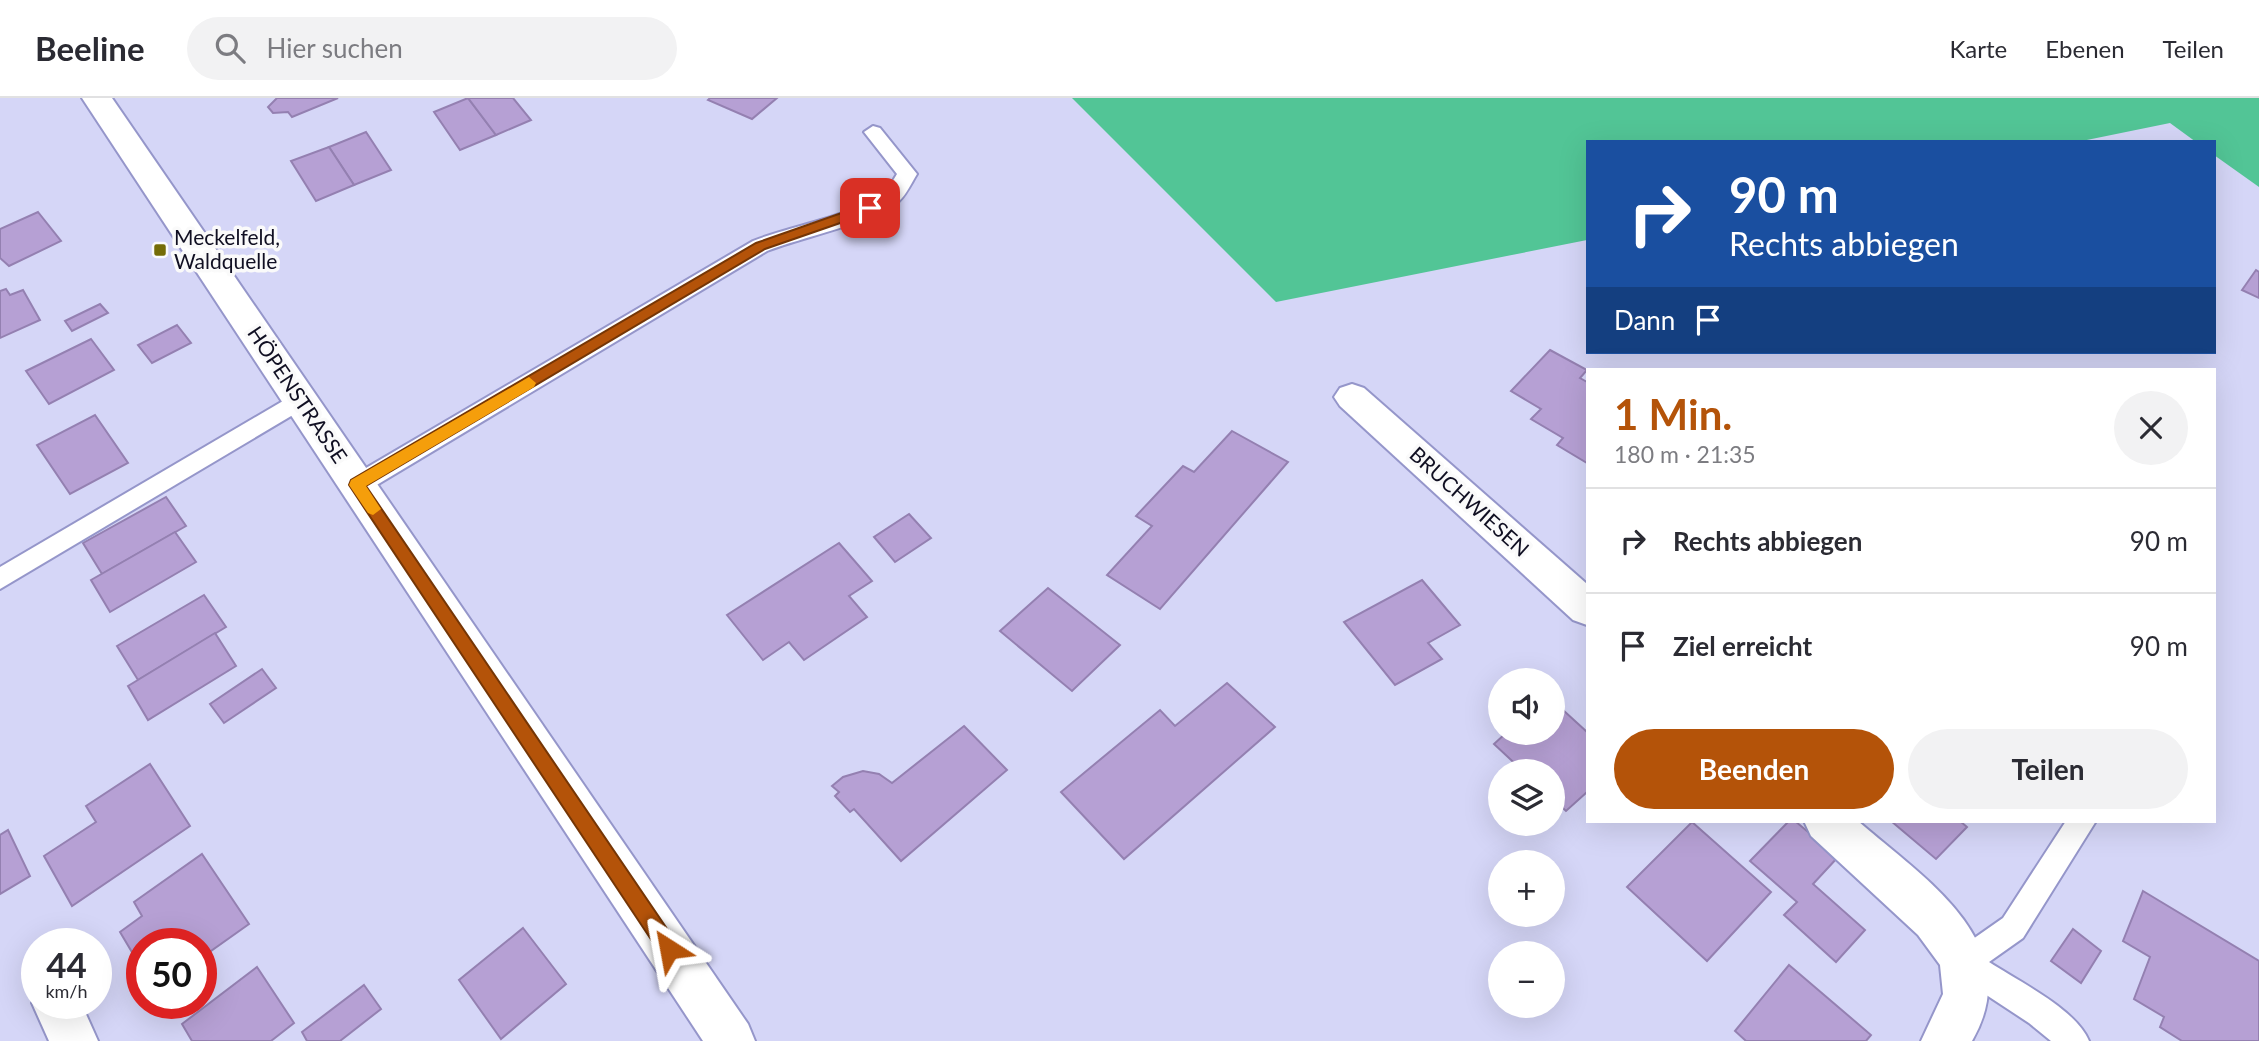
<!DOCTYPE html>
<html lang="de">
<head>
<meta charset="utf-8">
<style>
	:root { --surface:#fff; --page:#f2f2f3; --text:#2b2b33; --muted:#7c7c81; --line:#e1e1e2; --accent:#b45309 }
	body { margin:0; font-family:Lato,sans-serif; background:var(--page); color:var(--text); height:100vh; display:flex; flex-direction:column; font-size:26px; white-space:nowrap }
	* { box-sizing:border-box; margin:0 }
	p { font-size:23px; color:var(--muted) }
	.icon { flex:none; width:38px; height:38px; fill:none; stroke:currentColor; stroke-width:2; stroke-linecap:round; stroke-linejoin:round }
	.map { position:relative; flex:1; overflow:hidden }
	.panel { position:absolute; left:1586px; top:270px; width:630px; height:455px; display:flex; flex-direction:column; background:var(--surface); border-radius:0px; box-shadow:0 7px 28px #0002 }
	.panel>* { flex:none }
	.top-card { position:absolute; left:1586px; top:42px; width:630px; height:214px; border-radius:0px; box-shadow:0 7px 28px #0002; background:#1a4fa0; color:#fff; overflow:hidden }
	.controls { position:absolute; left:1488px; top:570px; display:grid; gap:14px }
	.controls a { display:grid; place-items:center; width:77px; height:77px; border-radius:50%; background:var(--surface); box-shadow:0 7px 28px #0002; font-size:35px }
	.speed { position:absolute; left:21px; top:830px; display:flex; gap:14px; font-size:35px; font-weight:700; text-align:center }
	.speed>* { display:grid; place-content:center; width:91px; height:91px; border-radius:50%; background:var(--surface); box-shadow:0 7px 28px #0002; line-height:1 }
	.speed small { font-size:18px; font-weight:400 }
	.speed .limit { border:10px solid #d22; background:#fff; color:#111 }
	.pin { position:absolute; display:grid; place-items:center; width:60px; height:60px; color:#fff; margin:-30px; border-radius:14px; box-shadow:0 4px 10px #0006 }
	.me { position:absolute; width:77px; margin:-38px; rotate:326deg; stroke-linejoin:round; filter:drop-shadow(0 0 5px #0008) }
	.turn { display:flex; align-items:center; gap:24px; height:147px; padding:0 28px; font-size:32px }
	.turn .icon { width:91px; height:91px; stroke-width:2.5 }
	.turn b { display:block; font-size:49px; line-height:60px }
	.then { display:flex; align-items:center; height:66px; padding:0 28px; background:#0003; gap:14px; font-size:26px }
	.round { display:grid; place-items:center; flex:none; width:74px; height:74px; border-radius:37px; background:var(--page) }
	.overview { display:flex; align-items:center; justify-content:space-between; height:119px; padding:0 28px }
	h1 { font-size:42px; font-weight:700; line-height:52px; color:var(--accent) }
	.cta { display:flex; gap:14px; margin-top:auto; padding:14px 28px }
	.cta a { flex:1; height:80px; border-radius:42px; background:var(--accent); color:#fff; font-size:28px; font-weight:700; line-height:80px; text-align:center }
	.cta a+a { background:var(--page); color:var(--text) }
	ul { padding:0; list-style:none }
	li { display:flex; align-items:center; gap:21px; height:105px; padding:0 28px; border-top:2px solid var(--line) }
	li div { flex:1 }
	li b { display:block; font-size:26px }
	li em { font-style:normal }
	header { display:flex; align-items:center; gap:42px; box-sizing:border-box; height:98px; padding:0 35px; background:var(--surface); border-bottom:2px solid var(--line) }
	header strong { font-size:33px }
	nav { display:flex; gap:38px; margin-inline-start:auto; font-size:24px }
	.search { width:490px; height:63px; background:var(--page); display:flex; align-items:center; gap:18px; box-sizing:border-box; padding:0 24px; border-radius:38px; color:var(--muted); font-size:26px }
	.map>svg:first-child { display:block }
	.green { fill:#52c596 }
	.building { fill:#b6a0d4; stroke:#9480b1; stroke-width:2 }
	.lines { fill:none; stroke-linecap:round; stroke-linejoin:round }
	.lane-casing { stroke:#9596ca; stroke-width:4 }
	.street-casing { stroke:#9596ca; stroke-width:4 }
	.secondary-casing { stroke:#9596ca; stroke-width:4 }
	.lane { fill:#fff; fill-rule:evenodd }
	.street { fill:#fff; fill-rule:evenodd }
	.secondary { fill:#fff; fill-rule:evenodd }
	.route { fill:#b45309; stroke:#753606; stroke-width:2 }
	.slow { fill:#f59e0b }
	.poi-dot { fill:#756c07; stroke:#fafafa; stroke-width:2.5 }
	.labels { text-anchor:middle; stroke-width:7; stroke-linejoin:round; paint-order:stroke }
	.poi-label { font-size:21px; fill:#100f22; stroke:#fafafa; text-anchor:start }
	.street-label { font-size:21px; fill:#100f22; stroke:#fafafa }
</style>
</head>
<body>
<header>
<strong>Beeline</strong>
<div class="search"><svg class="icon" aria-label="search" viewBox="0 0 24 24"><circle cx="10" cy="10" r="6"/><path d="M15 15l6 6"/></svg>Hier suchen</div>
<nav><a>Karte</a><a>Ebenen</a><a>Teilen</a></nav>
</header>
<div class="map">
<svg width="2259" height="943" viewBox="0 0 2259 943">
	<rect width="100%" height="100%" fill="#d5d6f7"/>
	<polygon class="green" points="1072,0 2259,0 2259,89 2214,57 2214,44 2196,44 2170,25 2077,44 1587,44 1587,142 1276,204"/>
	<g class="building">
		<polygon points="277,0 338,0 292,19 288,14 273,15 268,9"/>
		<polygon points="468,0 496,37 460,52 434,14"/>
		<polygon points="468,0 513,0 531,22 496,37"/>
		<polygon points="710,0 777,0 752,21 708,2"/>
		<polygon points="366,34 391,72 354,87 329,49"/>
		<polygon points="329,49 354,87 316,103 291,63"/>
		<polygon points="38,114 61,143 9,168 0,160 0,131"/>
		<polygon points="2256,172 2259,174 2259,200 2242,192"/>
		<polygon points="6,191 10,197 23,192 40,222 0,240 0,193"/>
		<polygon points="100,206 108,215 72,233 65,223"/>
		<polygon points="177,227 191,245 152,265 138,247"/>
		<polygon points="91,241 114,272 49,306 26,273"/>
		<polygon points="1550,252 1587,272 1580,280 1587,284 1587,365 1557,347 1563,340 1531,321 1541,311 1511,293"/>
		<polygon points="95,317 128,365 70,396 37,347"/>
		<polygon points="1232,333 1288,364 1160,511 1107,477 1152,428 1136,418 1183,368 1194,374"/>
		<polygon points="166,399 186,428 102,476 83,445"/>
		<polygon points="909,416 931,440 895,464 874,439"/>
		<polygon points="175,434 196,464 110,514 91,482"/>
		<polygon points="839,445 872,483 849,498 867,519 804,562 789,544 763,562 727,517"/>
		<polygon points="1422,482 1460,527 1428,545 1442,561 1395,587 1344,524"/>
		<polygon points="1048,490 1120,547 1072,593 1000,533"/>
		<polygon points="204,497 226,529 138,582 117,548"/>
		<polygon points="215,535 236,568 148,622 128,588"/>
		<polygon points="262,571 276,590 224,625 210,606"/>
		<polygon points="1227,585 1275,629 1124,761 1061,694 1160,612 1175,628"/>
		<polygon points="1552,602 1587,634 1587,694 1566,713 1552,700 1552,674 1524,674 1494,646 1506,635 1552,635"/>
		<polygon points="964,628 1007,672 901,763 854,711 850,714 835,698 839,694 832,688 843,679 863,673 879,676 892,685"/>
		<polygon points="150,666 190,728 72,808 44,758 96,724 86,708"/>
		<polygon points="1789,723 1795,723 1838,759 1813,786 1865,832 1836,864 1784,817 1797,804 1750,763"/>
		<polygon points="1891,723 1960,723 1967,729 1936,761"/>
		<polygon points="1692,724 1771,794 1707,863 1627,789"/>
		<polygon points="8,732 30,778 0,796 0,737"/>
		<polygon points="202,756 249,826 201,860 201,845 142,845 142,871 120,834 142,818 134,804"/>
		<polygon points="2143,793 2259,863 2259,943 2182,943 2160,929 2164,919 2134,901 2150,859 2123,843"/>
		<polygon points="523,830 566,886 501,941 459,882"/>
		<polygon points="2073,831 2101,853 2081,885 2051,863"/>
		<polygon points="1789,867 1871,937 1866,943 1746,943 1735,933"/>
		<polygon points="257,869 294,925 271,943 192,943 182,926"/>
		<polygon points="364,887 381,911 340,943 307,943 302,934"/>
	</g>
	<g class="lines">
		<g class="lane-casing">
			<g id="lane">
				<path d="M873,28L880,30L917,76C912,84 906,97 899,103C877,124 799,140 767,153L365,394L357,396L349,394L345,387L349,380L753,143C790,128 854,118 884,95C889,91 893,82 897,76L864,34Z"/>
				<polygon points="300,293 308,296 311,302 308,308 0,491 0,469"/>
				<path d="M2066,723H2096L2023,840L1989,864C2018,883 2076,911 2089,943H2051L2029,925L1953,875L1948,865L1953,855L2003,820Z"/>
			</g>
		</g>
		<g class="street-casing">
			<g id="street">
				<polygon points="1352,286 1364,290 1587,486 1587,527 1573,522 1340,308 1334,299 1340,290"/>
				<path d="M1804,723H1858C1922,779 2029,845 1972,943H1921L1943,896L1940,867L1918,837L1811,738Z"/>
				<polygon points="37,895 37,905 81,905 98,943 49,943 32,905"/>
			</g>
		</g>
		<g class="secondary-casing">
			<polygon id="secondary" points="82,0 112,0 748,926 755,943 703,943"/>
		</g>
		<use href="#lane" class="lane"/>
		<use href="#street" class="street"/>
		<use href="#secondary" class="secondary"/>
	</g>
	<polygon class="route" points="870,105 875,106 875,113 765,151 366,388 676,844 679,851 676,858 669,860 662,858 349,387 351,382 756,145"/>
	<polygon class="slow" points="529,279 536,285 534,289 366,388 381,411 373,417 368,415 349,387 351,382"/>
	<rect class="poi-dot" x="153" y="145" width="14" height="14" rx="3.5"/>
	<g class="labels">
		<g class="poi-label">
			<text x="174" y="147">Meckelfeld,<tspan x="174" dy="24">Waldquelle</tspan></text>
		</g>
		<g class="street-label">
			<text transform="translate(297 297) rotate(56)" y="7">HÖPENSTRASSE</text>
			<text transform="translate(1469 404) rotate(42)" y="7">BRUCHWIESEN</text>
		</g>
	</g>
</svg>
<div class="controls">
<a><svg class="icon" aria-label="sound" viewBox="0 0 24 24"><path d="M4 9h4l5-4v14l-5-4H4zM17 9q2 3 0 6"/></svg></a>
<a><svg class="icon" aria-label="layers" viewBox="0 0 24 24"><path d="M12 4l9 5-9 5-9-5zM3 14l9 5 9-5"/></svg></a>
<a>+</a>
<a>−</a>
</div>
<div class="speed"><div>44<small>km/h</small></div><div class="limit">50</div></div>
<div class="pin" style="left:870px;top:110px;background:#d93025"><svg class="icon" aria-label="arrive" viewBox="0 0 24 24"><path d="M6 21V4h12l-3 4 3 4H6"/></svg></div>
<svg class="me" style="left:669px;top:851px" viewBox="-20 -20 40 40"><path d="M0-17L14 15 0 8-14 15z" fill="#b45309" stroke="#fff" stroke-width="4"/></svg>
<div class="top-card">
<div class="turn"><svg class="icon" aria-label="right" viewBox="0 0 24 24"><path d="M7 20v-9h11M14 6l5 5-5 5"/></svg><div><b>90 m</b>Rechts abbiegen</div></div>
<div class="then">Dann<svg class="icon" aria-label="arrive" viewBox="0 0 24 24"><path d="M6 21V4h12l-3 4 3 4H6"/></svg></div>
</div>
<section class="panel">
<div class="overview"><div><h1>1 Min.</h1><p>180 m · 21:35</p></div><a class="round"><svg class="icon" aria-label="close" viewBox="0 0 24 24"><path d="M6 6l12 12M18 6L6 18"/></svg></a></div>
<ul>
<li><svg class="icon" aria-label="right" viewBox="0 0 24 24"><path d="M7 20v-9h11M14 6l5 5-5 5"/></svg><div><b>Rechts abbiegen</b></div><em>90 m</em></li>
<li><svg class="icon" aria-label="arrive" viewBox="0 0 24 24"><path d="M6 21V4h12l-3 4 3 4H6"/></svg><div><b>Ziel erreicht</b></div><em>90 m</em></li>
</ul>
<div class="cta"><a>Beenden</a><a>Teilen</a></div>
</section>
</div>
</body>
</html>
